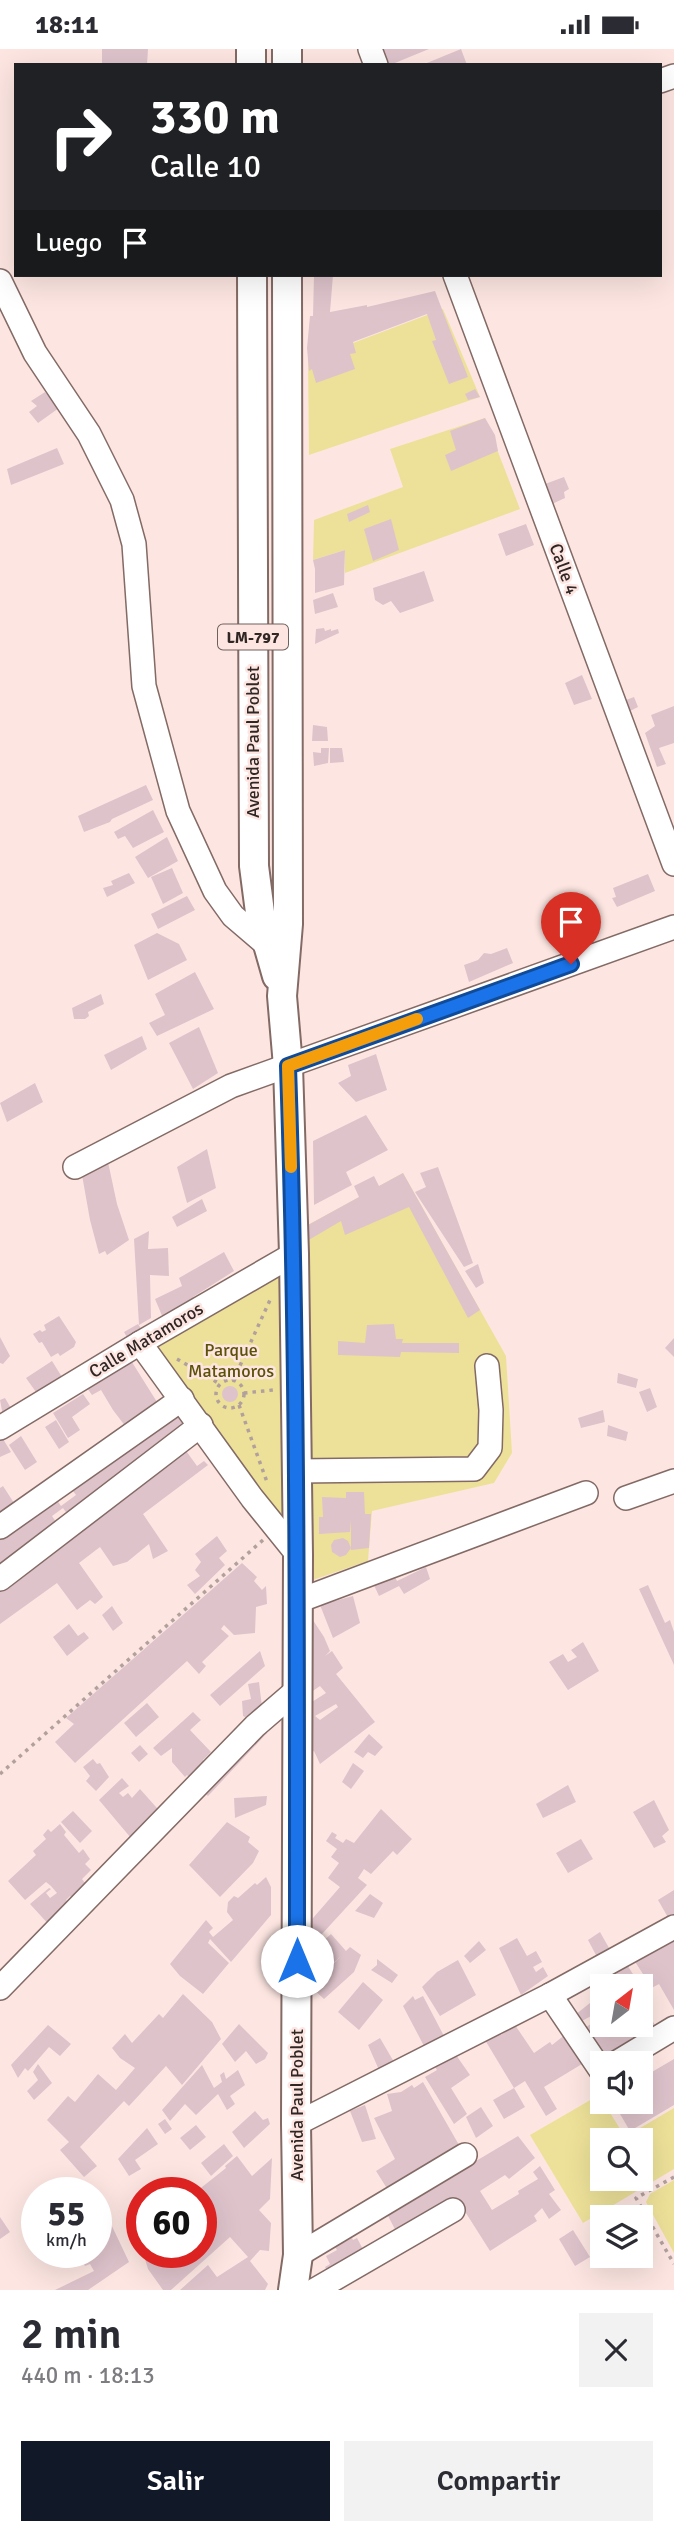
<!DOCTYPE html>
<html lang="es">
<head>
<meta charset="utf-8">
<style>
	:root { --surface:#fff; --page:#f2f2f3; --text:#2b2b33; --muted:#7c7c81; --accent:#111827 }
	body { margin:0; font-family:Signika,sans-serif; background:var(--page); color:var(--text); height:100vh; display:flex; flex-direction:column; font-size:26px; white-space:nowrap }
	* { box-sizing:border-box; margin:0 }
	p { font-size:23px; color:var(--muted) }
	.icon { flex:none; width:38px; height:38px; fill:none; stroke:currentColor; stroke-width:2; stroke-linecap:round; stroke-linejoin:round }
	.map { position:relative; height:2241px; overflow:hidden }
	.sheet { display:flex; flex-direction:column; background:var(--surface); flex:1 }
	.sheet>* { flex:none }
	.hud { position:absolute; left:14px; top:14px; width:648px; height:214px; border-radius:0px; box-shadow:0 7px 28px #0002; background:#202124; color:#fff; overflow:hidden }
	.needle { width:46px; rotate:31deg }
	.buttons { position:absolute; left:590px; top:1925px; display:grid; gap:14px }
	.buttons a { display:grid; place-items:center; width:63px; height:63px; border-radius:0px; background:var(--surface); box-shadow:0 7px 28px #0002; font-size:35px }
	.speed { position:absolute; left:21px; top:2128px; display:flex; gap:14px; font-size:35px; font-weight:700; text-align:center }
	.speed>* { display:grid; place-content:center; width:91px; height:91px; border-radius:50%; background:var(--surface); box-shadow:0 7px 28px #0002; line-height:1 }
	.speed small { font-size:18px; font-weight:400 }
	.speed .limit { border:10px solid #d22; background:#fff; color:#111 }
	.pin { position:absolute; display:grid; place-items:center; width:60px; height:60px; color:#fff; margin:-72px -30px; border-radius:50% 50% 50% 0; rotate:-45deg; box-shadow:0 0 7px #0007 }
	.pin .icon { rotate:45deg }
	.me { position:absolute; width:77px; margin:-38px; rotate:0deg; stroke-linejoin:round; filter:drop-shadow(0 0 5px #0008) }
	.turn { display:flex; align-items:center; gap:24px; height:147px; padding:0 21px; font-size:32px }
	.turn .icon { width:91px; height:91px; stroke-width:2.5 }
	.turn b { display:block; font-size:49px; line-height:60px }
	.then { display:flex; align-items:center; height:66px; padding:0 21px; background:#0003; gap:14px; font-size:26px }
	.round { display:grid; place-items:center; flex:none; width:74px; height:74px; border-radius:0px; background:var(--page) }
	.overview { display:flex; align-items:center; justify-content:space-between; height:119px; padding:0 21px }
	h1 { font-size:42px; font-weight:600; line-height:52px }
	.button { display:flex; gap:14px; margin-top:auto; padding:14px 21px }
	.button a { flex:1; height:80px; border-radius:0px; background:var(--accent); color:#fff; font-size:28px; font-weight:600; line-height:80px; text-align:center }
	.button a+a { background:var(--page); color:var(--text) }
	.status { display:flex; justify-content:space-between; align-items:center; height:49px; padding:0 35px; background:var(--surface); direction:ltr }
	.status svg { height:19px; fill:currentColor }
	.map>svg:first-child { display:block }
	.green { fill:#ede199; fill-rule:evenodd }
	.building { fill:#dec3cb; fill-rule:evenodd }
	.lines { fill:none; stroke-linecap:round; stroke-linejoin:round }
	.minor-casing { stroke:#836a65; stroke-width:26 }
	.major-casing { stroke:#836a65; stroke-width:32 }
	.path { stroke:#b2a09d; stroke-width:3.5; stroke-dasharray:3.5 5; stroke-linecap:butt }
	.minor { stroke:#fff; stroke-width:23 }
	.major { stroke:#fff; stroke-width:28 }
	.route-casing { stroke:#114b97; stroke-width:18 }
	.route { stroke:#1a73e8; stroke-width:12 }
	.slow { stroke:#f59e0b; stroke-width:12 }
	.labels { text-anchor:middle; stroke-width:5; stroke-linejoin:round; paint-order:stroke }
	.shield { fill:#fde6e2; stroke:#6e605d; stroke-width:2 }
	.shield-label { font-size:16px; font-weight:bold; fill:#302624 }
	.street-label { font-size:18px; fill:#302624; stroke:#fde6e2 }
	.park-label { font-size:18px; fill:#5c5109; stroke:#fde6e2 }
</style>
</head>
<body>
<div class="status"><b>18:11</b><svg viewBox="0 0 49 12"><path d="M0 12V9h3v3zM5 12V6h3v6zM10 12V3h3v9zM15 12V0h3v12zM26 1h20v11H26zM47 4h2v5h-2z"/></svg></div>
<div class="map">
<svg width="674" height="2241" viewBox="0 0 674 2241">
	<rect width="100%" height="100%" fill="#fde6e2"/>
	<g class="green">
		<polygon points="443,260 480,348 309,406 308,311"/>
		<polygon points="485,369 520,460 345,524 345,501 313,511 314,471 403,438 390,400"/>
		<polygon points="403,1124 506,1307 512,1404 494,1434 372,1462 368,1512 307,1533 308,1176"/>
		<polygon points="288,1215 288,1477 282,1480 148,1292"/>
		<path d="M599,2046L625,2088L674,2059V2120L583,2174L530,2086ZM602,2091H640V2130H602Z"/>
		<polygon points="674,2131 674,2204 646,2153 650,2145"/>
	</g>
	<g class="building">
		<polygon points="102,0 148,0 147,16 102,16"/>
		<polygon points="379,0 429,0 390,16 385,16"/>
		<polygon points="461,0 467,16 422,16"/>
		<polygon points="314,226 333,226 330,263 367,256 367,258 435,242 468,328 449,335 432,292 436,291 427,265 353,293 356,304 350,305 355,320 316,334 312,320 309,322 307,299 310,267 313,267"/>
		<polygon points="475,340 480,348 468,351 465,345"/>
		<polygon points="45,343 59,359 38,374 29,363 37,357 31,352"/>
		<polygon points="485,369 495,386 498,402 451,422 445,406 456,401 450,382"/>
		<polygon points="57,399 64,415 11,436 7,420"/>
		<polygon points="564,428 569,440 564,443 565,449 552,455 545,435"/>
		<polygon points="368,456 370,463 349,473 347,465"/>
		<polygon points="391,470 399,501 373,512 364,480"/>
		<polygon points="526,475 534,496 506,507 498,485"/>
		<polygon points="345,501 344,536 315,544 315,520 313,511"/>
		<polygon points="424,522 434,552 400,564 391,552 383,556 375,551 373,539"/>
		<polygon points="333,544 338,558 315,565 313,551"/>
		<polygon points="324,579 325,582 331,580 331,582 338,580 339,584 315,595 316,580"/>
		<polygon points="582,626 592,650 574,656 565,634"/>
		<polygon points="634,648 638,658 630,662 626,651"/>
		<polygon points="674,657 674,694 659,699 666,715 657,718 645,684 655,677 651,666"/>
		<polygon points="313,676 327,678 328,692 312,692"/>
		<polygon points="321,699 329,699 328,714 314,717 313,703 321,704"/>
		<polygon points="330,699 342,699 344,713 330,714"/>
		<polygon points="146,736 153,751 112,770 110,773 84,783 78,767"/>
		<polygon points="153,761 164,783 133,799 125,787 118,790 114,783"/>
		<polygon points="167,788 178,812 148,829 135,808"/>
		<polygon points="172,819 183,844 163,855 151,828"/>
		<polygon points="129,824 135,834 107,848 103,839 113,836 111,832"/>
		<polygon points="648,825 655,842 617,858 612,849 616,848 613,839"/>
		<polygon points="187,847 195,861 158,880 151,865"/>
		<polygon points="157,884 179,895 187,911 148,931 134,896"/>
		<polygon points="507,899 513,914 469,933 464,916 478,911 484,904 491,905"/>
		<polygon points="195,923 214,960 157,987 149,974 165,966 155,945"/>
		<polygon points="101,945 104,955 88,963 89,967 85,970 74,970 72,959"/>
		<polygon points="199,978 218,1024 193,1040 169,994"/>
		<polygon points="142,987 147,1000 111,1021 104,1006"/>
		<polygon points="376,1005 387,1041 356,1053 338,1034 351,1027 348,1016"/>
		<polygon points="35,1034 43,1053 7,1073 0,1054"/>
		<polygon points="366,1066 388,1101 346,1123 352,1136 314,1156 313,1092"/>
		<polygon points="207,1100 216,1139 187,1154 177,1118"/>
		<polygon points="108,1113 117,1155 129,1191 107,1206 105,1202 99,1205 90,1171 82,1126"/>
		<polygon points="438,1118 473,1214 464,1218 415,1143 426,1138 420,1124"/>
		<polygon points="403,1124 480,1261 468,1269 409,1158 345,1186 341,1172 307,1192 308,1176 359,1148 354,1137 374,1127 379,1137"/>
		<polygon points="202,1150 207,1162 177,1178 172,1168"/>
		<polygon points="149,1182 148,1200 168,1199 169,1227 150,1226 151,1269 139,1276 134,1190"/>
		<polygon points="224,1203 234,1222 193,1248 195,1250 163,1269 155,1250 182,1237 179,1229"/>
		<polygon points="478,1215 484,1234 476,1239 465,1222"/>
		<polygon points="59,1267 76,1293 74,1298 60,1307 58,1304 51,1308 42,1293 39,1294 33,1285 40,1281 42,1283 46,1281 44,1276"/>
		<polygon points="138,1275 144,1284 129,1292 124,1283"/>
		<polygon points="394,1275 396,1290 403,1290 402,1294 459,1294 459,1304 401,1303 400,1308 338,1306 338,1292 365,1294 367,1276"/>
		<polygon points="0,1288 10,1307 3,1315 0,1314"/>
		<polygon points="674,1289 674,1308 665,1299"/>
		<polygon points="130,1310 162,1361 129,1382 113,1361 101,1341 92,1346 87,1339"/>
		<polygon points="52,1312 62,1328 36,1343 26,1329"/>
		<polygon points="618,1324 638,1330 636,1339 617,1334"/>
		<circle cx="230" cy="1345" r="8"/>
		<polygon points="650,1339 657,1358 647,1363 639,1343"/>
		<polygon points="83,1345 90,1355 72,1368 80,1381 68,1389 53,1364"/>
		<polygon points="5,1349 12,1361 3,1367 0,1351"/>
		<polygon points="175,1361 187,1382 70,1469 63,1459 52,1467 56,1473 0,1524 0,1482 53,1445 61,1457 76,1446 67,1434"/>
		<polygon points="603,1361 605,1373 581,1379 578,1369"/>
		<polygon points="56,1371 69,1393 59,1400 45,1378"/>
		<polygon points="608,1376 628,1383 626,1392 607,1387"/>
		<polygon points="21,1387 37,1413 25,1421 9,1396"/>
		<polygon points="3,1390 11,1403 0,1408 0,1392"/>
		<polygon points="184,1399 197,1417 204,1412 208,1416 143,1465 168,1502 153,1510 149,1495 127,1513 113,1517 100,1498 79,1514 103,1548 95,1555 90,1551 77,1561 57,1534 0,1575 0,1538 4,1535 8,1540 33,1520 30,1516"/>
		<polygon points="3,1437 16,1457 0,1468 0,1439"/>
		<polygon points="346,1443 364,1443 365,1465 371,1465 369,1499 351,1501 351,1499 346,1506 340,1508 332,1503 331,1496 334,1491 343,1489 348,1492 351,1499 351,1471 350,1483 319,1485 319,1468 323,1468 322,1448 346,1449"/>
		<polygon points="217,1487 227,1502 219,1509 225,1516 195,1545 187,1536 200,1527 195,1521 201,1513 195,1505"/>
		<polygon points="242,1514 257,1528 254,1532 262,1541 266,1537 267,1555 256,1558 255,1584 234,1586 224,1576 221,1580 229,1587 202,1613 206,1617 199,1625 187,1612 75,1714 55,1693 74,1675 66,1669"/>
		<polygon points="426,1518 430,1530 404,1545 399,1537 379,1547 373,1534 394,1526 397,1532"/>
		<polygon points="648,1536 665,1574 670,1571 674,1583 674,1616 639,1540"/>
		<polygon points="353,1547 360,1574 333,1589 320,1556"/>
		<polygon points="112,1557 123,1574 113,1582 102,1566"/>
		<path d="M305,1559L324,1588L330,1602L325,1607L332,1602L343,1619L336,1625L375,1673L320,1715L314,1702L306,1707L304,1658L326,1644L320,1637L304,1648ZM336,1655L338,1658L320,1671L315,1667Z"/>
		<polygon points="69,1575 78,1587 84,1583 89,1589 67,1607 53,1588"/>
		<polygon points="583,1593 599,1622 568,1641 549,1613 563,1605 568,1613 577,1608 571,1601"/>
		<polygon points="260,1602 265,1617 220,1657 210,1646"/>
		<polygon points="259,1633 262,1658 250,1671 243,1667 242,1652 251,1650 248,1635"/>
		<polygon points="147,1654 159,1668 136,1688 124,1674"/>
		<polygon points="193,1663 201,1671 190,1681 211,1703 203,1711 208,1716 193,1732 187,1726 185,1728 172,1713 172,1699 161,1707 153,1699"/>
		<polygon points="266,1671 267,1684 208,1747 201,1741"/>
		<polygon points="369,1685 383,1698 375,1707 368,1703 363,1709 354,1703"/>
		<polygon points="140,1696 148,1705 139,1713 131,1704"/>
		<polygon points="93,1710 97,1715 100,1714 109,1728 96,1742 86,1732 90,1727 83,1718"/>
		<polygon points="353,1714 364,1722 351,1740 342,1733"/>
		<polygon points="122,1729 129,1737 119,1744 123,1748 128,1744 132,1749 140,1740 164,1767 136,1795 99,1751"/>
		<polygon points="568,1736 576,1753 543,1769 536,1755"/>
		<polygon points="267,1747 266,1756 235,1769 234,1749"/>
		<polygon points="654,1751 669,1781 662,1787 666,1793 654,1799 633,1763"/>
		<polygon points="381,1760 412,1790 397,1806 393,1802 371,1825 364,1820 358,1829 367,1836 310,1898 300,1884 340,1838 328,1829 339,1814 331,1808 337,1800 326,1792 332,1783 337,1786 335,1789 343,1794 346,1790 354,1794"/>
		<polygon points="73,1762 92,1782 80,1794 61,1773"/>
		<polygon points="227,1773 250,1788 248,1793 259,1802 253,1814 220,1848 189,1816"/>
		<polygon points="60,1775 66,1783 64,1786 79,1804 83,1800 90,1810 85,1815 91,1821 82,1830 85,1834 78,1841 80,1845 73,1850 70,1847 66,1851 74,1859 52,1879 30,1855 49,1839 51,1840 46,1844 50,1849 57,1844 51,1837 46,1833 25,1851 8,1832 36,1806 33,1802 46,1790 43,1786 48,1780 51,1783"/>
		<polygon points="581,1790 593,1810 568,1824 556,1804"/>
		<polygon points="266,1828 271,1838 271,1866 231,1913 210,1890 208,1894 229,1914 203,1945 180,1927 170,1915 206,1871 213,1879 209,1883 213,1888 233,1871 227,1863 228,1853 234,1847 238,1849 255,1834 257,1836"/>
		<polygon points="674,1841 674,1870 670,1872 658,1851"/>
		<polygon points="370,1845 383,1854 374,1869 355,1862"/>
		<polygon points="600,1883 613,1906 597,1908 588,1891"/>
		<polygon points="331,1885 346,1902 350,1898 361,1906 354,1923 324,1950 311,1938 341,1907 310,1936 306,1908"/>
		<polygon points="674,1886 674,1961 659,1935 644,1943 653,1954 645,1960 655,1976 643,1985 640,1979 634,1980 638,1988 604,2014 580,1982 597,1971 593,1966 580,1973 575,1966 595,1950 599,1957 602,1955 602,1976 640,1976 640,1937 607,1937 601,1928 626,1914 636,1930 643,1925 632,1908"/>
		<polygon points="517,1889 527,1907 536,1902 542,1913 533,1918 536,1923 543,1918 548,1927 521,1946 499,1899"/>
		<polygon points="479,1892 486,1901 470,1914 464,1907"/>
		<polygon points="377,1910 398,1926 392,1934 371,1921 377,1916"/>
		<polygon points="458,1911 476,1946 440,1967 422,1938 437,1923"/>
		<polygon points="363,1933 383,1951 359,1981 338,1963"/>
		<polygon points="183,1945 212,1973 221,1990 182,2036 166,2017 129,2057 124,2052 80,2098 97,2117 84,2128 60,2101 69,2093 47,2071 68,2047 75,2053 98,2025 116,2041 135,2019 120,2009 112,1999 125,1985 132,1994 159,1965 163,1969"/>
		<polygon points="413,1947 415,1951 423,1947 444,1987 424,1997 403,1957"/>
		<polygon points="239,1975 268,2004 265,2010 256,2015 246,2002 235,2013 222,1995"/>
		<polygon points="48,1976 71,1995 60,2007 49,1998 28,2022 25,2019 18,2029 11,2016"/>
		<polygon points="515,1976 534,2004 550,1993 552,1996 566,1985 587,2012 544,2038 557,2060 546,2067 525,2032 514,2039 485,1991 499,1983 501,1986"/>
		<polygon points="380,1989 394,2013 379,2021 368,1996"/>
		<polygon points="456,2006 470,2026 451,2039 467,2065 454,2075 425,2028 437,2021 435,2018"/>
		<polygon points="674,2010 674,2056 630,2082 613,2053 640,2053 640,2030"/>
		<polygon points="38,2015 52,2034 34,2051 27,2042 38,2031 33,2023"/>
		<polygon points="202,2016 214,2039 222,2033 220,2026 224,2023 226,2030 238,2021 245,2036 230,2047 235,2055 227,2061 218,2045 196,2066 185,2055 170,2072 162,2061"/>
		<polygon points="423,2033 459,2096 388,2141 376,2122 395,2110 374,2069 392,2062 387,2045 401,2043 412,2036 414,2039"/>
		<polygon points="514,2039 525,2058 504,2070 493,2051"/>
		<polygon points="365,2056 376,2090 362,2093 350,2062"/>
		<polygon points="481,2058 493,2077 476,2089 466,2068"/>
		<polygon points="255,2062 263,2071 268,2069 270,2075 244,2099 232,2083"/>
		<polygon points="165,2070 172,2080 165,2085 158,2075"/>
		<polygon points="196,2076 206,2088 190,2101 180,2089"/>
		<polygon points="147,2079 158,2095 135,2111 141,2120 129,2127 118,2110"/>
		<polygon points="518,2087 535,2109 509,2130 505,2126 480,2142 492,2161 519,2145 518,2142 538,2130 533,2123 540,2117 555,2141 549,2145 561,2161 549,2170 542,2159 534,2167 537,2172 490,2202 459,2153 399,2188 387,2165"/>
		<polygon points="224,2095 233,2107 211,2127 201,2114"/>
		<polygon points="237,2107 252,2127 272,2109 270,2150 259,2161 271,2174 269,2202 260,2201 250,2212 268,2235 265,2241 180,2241 208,2216 217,2228 248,2208 230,2188 171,2241 163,2241 148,2220 144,2207 148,2203 201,2203 201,2155 204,2153 201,2144 197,2142 226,2119 225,2117"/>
		<polygon points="0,2168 10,2183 0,2190"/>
		<polygon points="110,2173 129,2213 88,2241 55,2241 94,2222 90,2215 85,2217 78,2203 96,2203 96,2182"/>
		<polygon points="573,2181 590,2208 575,2217 559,2190"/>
		<polygon points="352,2189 353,2191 357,2189 366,2206 329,2226 325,2218 330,2215 326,2207 337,2201 335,2198"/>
	</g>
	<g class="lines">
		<g class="minor-casing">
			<g id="minor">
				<polyline points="370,0 376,16"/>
				<polyline points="660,32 674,27"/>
				<polyline points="455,226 674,815"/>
				<polyline points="0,232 35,304 89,385 122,451 134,495 144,637 178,762 215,842 233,867 268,897"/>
				<polyline points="75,1118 231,1037 674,878"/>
				<polyline points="140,1294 252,1449 298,1506"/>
				<polyline points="0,1379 140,1294 294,1205"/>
				<polyline points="297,1422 474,1420 490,1399 491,1361 487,1317"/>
				<polyline points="626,1449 674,1432"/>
				<polyline points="0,1478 182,1350"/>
				<polyline points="0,1530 201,1376"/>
				<polyline points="298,1552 586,1444"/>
				<polyline points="0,1939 255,1677 298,1640"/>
				<polyline points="550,1946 674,1878"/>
				<polyline points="616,2014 674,1979"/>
				<polyline points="296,2075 550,1946 602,2023"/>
				<polyline points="298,2206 465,2106"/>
				<polyline points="315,2241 453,2161"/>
			</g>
		</g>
		<g class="major-casing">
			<g id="major">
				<polyline points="251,0 251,16"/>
				<polyline points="287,0 287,16"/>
				<polyline points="252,226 254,817 261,871 277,927"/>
				<polyline points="287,226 288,875 282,947 288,1017 294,1205 298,1506 296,2075 298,2206 293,2241"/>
			</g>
		</g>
		<g class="path">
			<polyline points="177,1310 220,1335"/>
			<circle cx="230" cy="1345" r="14"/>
			<polyline points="233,1332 270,1251"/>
			<polyline points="244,1344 273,1341"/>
			<polyline points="239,1356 267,1433"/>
			<polyline points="0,1725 263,1491"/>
			<polyline points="674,2128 636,2149 674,2215"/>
		</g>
		<use href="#minor" class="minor"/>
		<use href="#major" class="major"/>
	</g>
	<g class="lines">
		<g class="route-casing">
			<path id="route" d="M297,1912C297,1613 298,1315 288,1017L571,915"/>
		</g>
		<use href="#route" class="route"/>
		<polyline class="slow" points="291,1118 288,1017 417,970"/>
	</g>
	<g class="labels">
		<rect class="shield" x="218" y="575.5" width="70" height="25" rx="5"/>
		<g class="shield-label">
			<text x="253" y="594">LM-797</text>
		</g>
		<g class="street-label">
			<text transform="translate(564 520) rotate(70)" y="6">Calle 4</text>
			<text transform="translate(253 693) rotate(-90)" y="6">Avenida Paul Poblet</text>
			<text transform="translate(146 1291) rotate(-31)" y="6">Calle Matamoros</text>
			<text transform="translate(297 2056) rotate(-90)" y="6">Avenida Paul Poblet</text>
		</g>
		<g class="park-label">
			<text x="231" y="1307">Parque<tspan x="231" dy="21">Matamoros</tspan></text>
		</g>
	</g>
</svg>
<div class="buttons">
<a><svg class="needle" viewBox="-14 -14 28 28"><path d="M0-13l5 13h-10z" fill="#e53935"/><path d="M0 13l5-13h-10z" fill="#7c7c81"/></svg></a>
<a><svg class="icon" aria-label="sound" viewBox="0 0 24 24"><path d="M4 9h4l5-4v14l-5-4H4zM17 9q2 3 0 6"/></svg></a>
<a><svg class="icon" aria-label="search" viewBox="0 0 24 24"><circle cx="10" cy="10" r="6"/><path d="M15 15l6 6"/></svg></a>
<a><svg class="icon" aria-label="layers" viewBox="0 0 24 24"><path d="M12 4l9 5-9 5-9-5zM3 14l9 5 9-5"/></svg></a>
</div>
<div class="speed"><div>55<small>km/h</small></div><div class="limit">60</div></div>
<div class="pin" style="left:571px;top:915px;background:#d93025"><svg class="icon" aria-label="arrive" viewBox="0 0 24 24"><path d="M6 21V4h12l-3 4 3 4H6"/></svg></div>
<svg class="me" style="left:297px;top:1912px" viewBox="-20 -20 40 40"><circle r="19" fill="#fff"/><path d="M0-13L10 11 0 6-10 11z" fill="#1a73e8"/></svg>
<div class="hud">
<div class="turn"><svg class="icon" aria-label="right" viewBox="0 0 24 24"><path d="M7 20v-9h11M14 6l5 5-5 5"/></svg><div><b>330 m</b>Calle 10</div></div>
<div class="then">Luego<svg class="icon" aria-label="arrive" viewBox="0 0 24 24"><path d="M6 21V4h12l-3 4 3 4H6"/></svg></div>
</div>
</div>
<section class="sheet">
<div class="overview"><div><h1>2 min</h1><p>440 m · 18:13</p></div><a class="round"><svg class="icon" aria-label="close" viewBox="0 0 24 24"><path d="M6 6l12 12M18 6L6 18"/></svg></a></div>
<div class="button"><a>Salir</a><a>Compartir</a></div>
</section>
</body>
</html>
